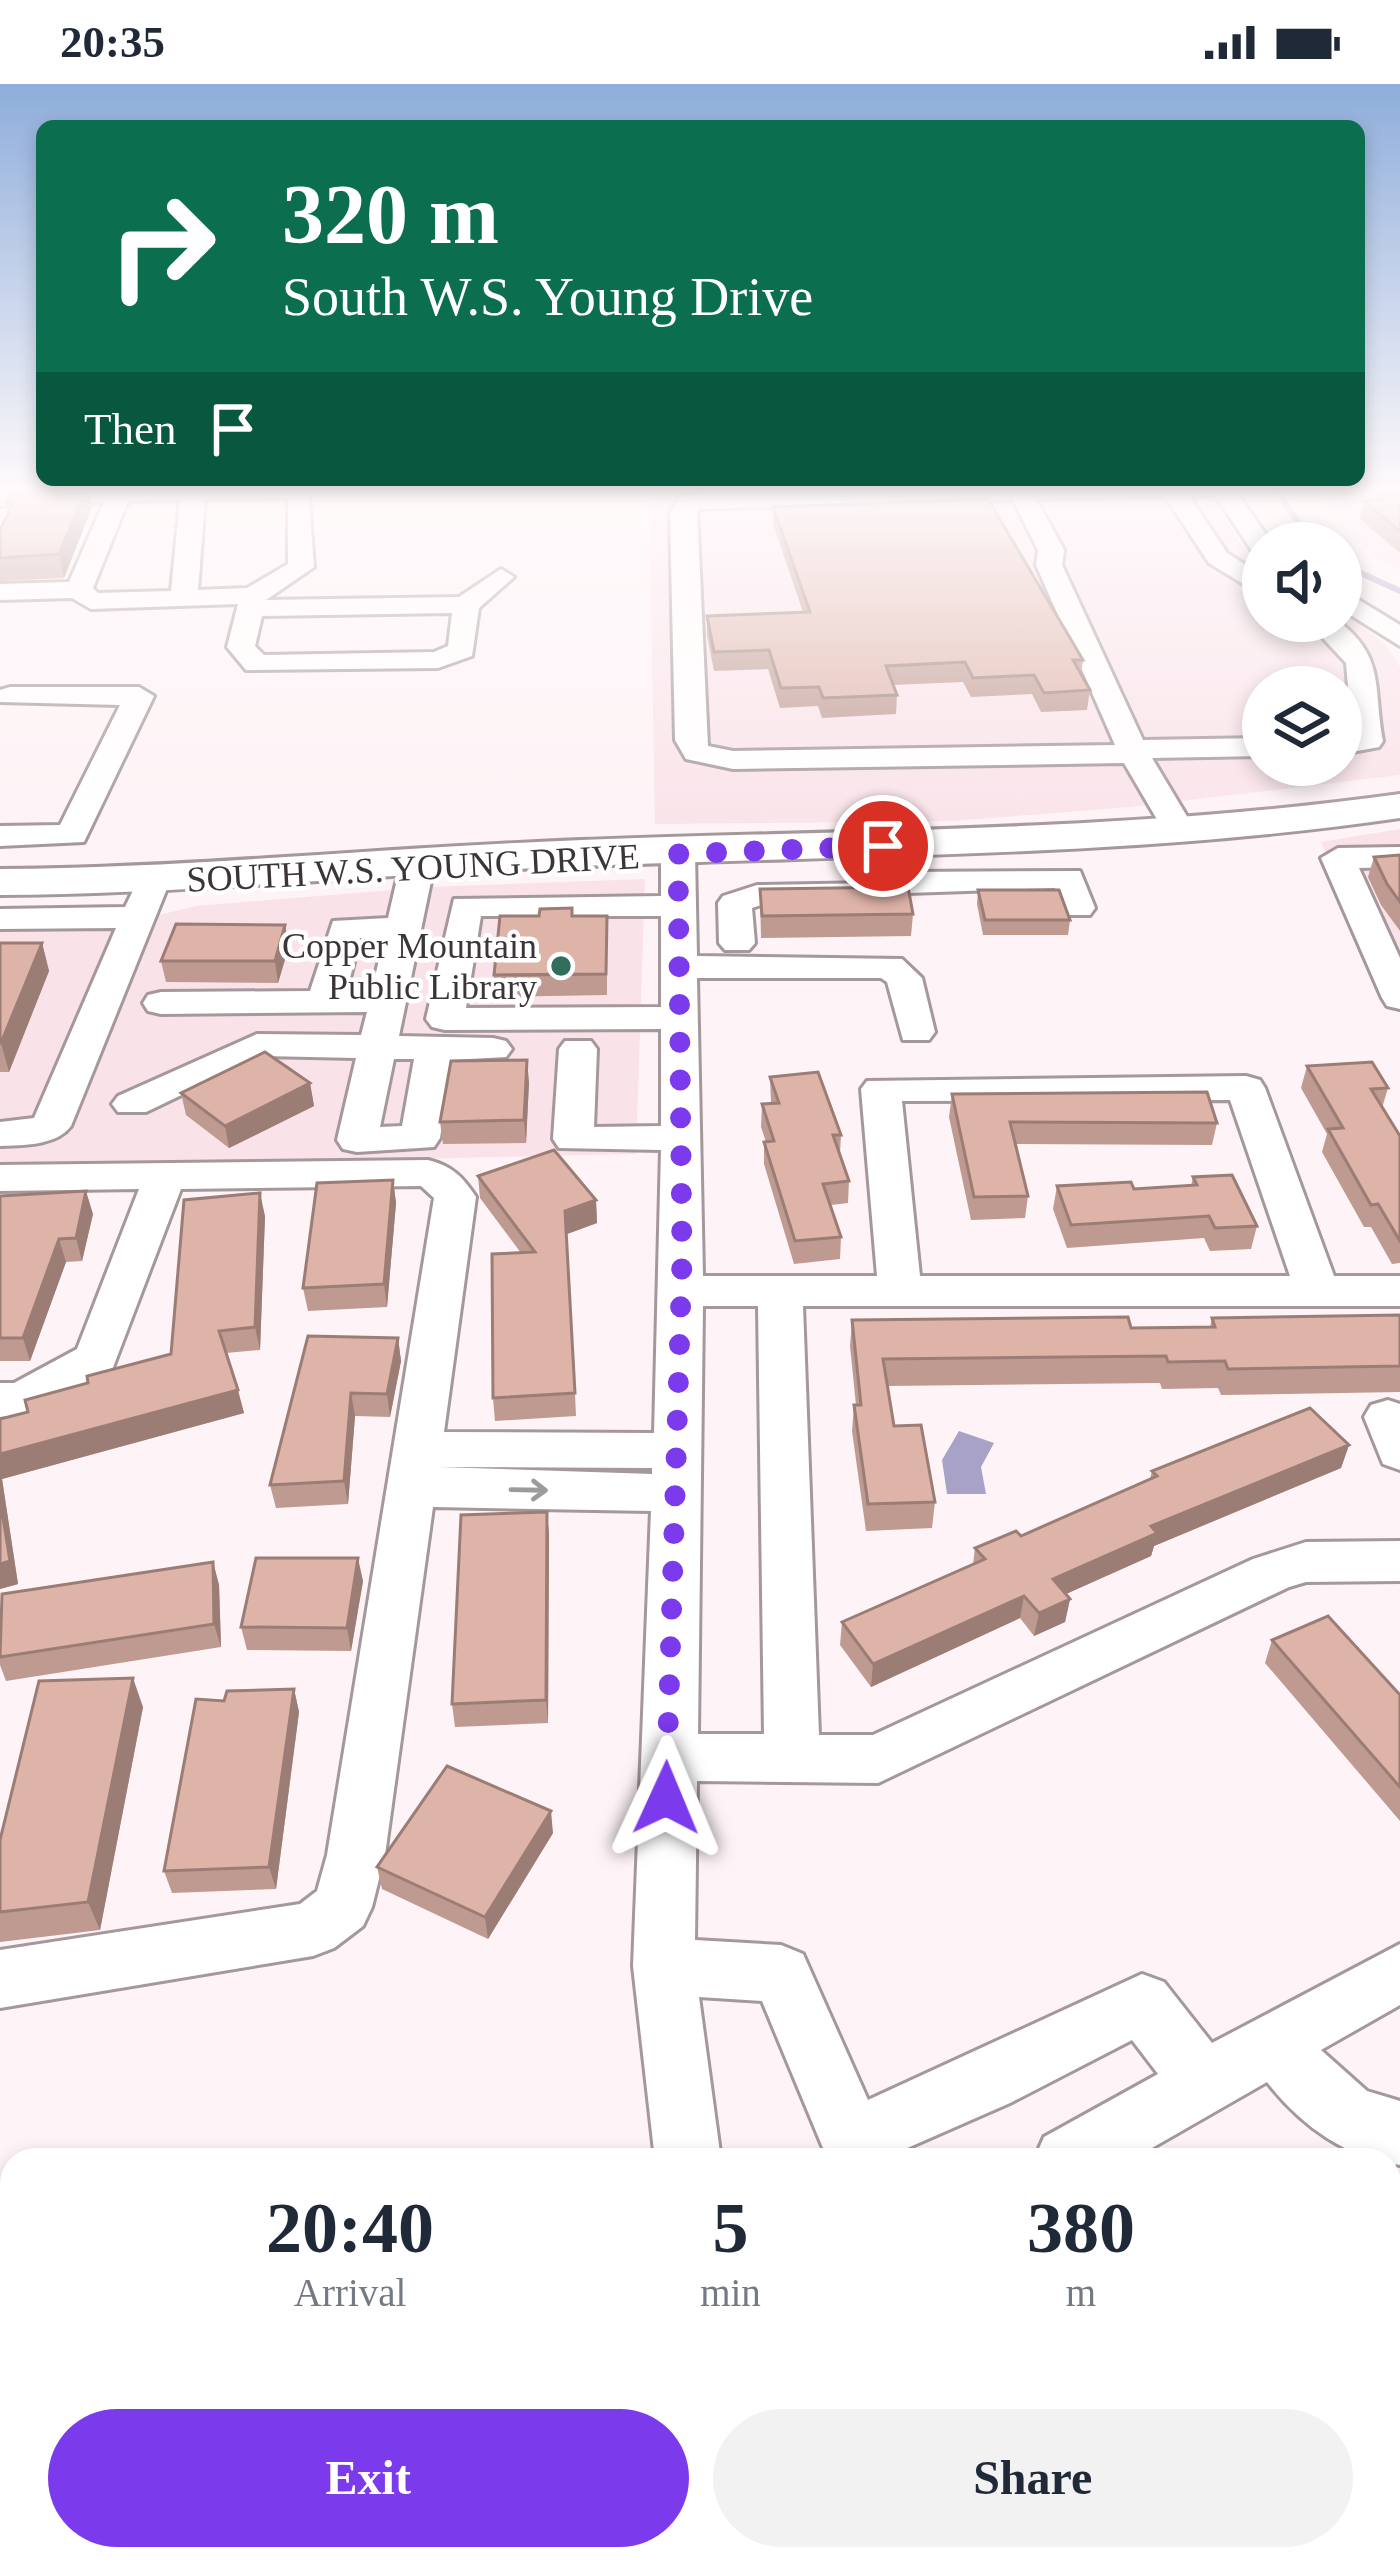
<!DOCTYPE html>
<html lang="en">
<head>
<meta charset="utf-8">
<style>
	:root { --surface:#fff; --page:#f2f2f3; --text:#1f2937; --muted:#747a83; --accent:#7c3aed }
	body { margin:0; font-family:"Times New Roman",serif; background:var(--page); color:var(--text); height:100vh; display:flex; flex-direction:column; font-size:45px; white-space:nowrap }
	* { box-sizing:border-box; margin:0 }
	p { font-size:39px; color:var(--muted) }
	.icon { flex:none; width:66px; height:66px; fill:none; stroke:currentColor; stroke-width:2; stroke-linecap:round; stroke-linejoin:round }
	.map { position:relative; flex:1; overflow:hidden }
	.details { position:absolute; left:0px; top:2064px; width:1401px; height:423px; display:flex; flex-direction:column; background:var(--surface); border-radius:36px 36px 0 0; box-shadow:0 6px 18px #0003 }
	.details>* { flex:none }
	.hud { position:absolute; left:36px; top:36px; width:1329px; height:366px; border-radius:18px; box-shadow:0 6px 18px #0003; background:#0b6e4f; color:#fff; overflow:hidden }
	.tools { position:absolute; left:1242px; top:438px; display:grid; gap:24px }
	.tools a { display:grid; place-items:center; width:120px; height:120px; border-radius:50%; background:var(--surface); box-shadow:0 6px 18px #0003; font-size:60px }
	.pin { position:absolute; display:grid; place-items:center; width:102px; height:102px; color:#fff; margin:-51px; border:6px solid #fff; border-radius:50%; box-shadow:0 3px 12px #0007 }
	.me { position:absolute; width:132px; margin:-66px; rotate:1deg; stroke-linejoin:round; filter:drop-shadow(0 0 9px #0008) }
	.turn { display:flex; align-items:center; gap:42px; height:252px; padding:0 48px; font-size:54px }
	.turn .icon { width:156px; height:156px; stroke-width:2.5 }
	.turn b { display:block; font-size:84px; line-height:102px }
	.then { display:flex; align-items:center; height:114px; padding:0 48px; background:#0003; gap:24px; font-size:45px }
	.eta { display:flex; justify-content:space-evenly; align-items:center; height:204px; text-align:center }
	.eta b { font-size:72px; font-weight:800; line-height:84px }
	.cta { display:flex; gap:24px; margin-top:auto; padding:24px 48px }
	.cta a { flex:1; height:138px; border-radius:72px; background:var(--accent); color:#fff; font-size:48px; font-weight:800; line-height:138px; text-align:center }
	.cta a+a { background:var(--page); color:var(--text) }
	.status { display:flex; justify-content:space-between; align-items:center; height:84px; padding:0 60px; background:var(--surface); direction:ltr }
	.status svg { height:33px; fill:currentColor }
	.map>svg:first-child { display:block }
	.built { fill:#f9e3e9; fill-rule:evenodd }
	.water { fill:#a8a2c7 }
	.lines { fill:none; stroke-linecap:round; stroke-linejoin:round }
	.stream { stroke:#a8a2c7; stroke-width:6 }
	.minor-casing { stroke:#a5989b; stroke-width:6 }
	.major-casing { stroke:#a5989b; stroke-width:6 }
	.minor { fill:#fff; fill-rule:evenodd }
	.major { fill:#fff; fill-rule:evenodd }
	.wall { fill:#bf9a90 }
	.shaded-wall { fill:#9b7d76 }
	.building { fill:#deb3a8; stroke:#9b7d76; stroke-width:3 }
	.oneway { stroke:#9d9a9b }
	.route { stroke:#7c3aed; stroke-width:21; stroke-dasharray:0 37.8 }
	.poi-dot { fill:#316f5c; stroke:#fff; stroke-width:4.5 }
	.labels { text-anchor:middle; stroke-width:9; stroke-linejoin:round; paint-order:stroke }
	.far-street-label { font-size:36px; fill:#3b3537; stroke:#fff }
	.far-poi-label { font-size:36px; fill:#3b3537; stroke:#fff; text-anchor:end }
</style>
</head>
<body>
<div class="status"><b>20:35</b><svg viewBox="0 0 49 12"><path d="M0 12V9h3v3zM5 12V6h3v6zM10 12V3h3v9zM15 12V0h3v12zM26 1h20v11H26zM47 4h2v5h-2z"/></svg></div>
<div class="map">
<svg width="1400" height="2485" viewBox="0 0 1400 2485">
	<rect width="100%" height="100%" fill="#fef3f6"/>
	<g class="built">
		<path d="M649,403H1203L1250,473L1263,482V537H1341V526L1385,560L1400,583V691L1130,723L954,737L655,740ZM1263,603H1341V681H1263Z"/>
		<polygon points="1313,403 1400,403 1400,485 1377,474 1339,441"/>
		<polygon points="1400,745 1400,927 1321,758"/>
		<polygon points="645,795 636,1070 0,1084 0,830 159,831 196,822 429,803"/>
	</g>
	<polygon class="water" points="959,1347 994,1359 981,1383 986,1410 947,1410 942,1376"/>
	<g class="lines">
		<g class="stream">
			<polyline points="1275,403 1311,459"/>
			<polyline points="1341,480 1400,507"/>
		</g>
		<g class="minor-casing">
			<g id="minor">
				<path d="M143,403L308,405L314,483L266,516L459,513L501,485L514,493L479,524L472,572L438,584L246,586L227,563L238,520L91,525L72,514L0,516V500L69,498L104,418L0,422V408ZM288,414V480L247,504L198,506L205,415ZM180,416L171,507L98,509L93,504L128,417ZM452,529L448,562L434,568L264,571L255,562L262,532Z"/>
				<path d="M953,403H1233L1272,459H1263V473L1254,470L1215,411L1189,412L1227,469L1263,492V512L1209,479L1165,412L1036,415L1064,466L1062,481L1143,656L1263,654V672L1152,674L1197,749L1193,756H1169L1124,679L733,685L686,675L675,656L670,429L679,414L709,408ZM1013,416L1038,466L1036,481L1115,661L733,667L708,662L697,425Z"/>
				<polygon points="1341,505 1400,541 1400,562 1341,525"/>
				<path d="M1307,537H1338C1386,573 1373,605 1383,657L1379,663L1341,670V652L1352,650L1346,579Z"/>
				<polygon points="10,603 139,603 154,612 84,758 0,762 0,742 60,741 120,621 0,618 0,606"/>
				<polygon points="883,752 899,762 904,788 1080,787 1095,824 1090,831 1066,831 1055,804 908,809 903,816 891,819 761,821 752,824 755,859 749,866 725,866 719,859 718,819 723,812 757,801 872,799 867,762"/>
				<path d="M678,760L695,770L697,872L902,875L922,894L935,948L929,956H903L887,898L881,894H697L703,1192H877L861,1005L867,997L1246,992L1260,996L1265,1004L1334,1192H1400V1222H803L819,1651H873L1253,1475L1306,1458L1400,1457V1497L1306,1498L1289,1503L878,1699L697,1697L695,1856L781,1861L803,1870L868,2016L1142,1890L1164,1898L1212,1959L1400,1860V1921L1321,1966L1367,2007L1400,2017V2081C1347,2074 1302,2043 1267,1998L1131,2076H1034L1044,2053L1158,1990L1132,1956L1010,2019L880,2076H828L762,1917L699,1913L721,2076H655L633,1882L651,1427L433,1423L385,1771L372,1823L363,1842L334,1864L313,1872L0,1924V1866L300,1820L317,1807L327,1771L434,1114L421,1102L181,1105L112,1286L39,1328L0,1333V1299H14L77,1265L139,1105L0,1107V1081L428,1076C452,1082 463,1093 476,1113L444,1348L654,1349L661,1066L559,1064L553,1055L559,965L565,957H591L597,965L594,1043L661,1042V945L445,946L432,943L426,935L454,815L661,812V770ZM481,832H661V923L466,924ZM1230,1016L1290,1192H920L902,1017ZM703,1222H758L764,1650H698ZM439,1383L652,1384V1390Z"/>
				<polygon points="1400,763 1400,783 1359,784 1400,874 1400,925 1387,922 1382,914 1321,774 1338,764"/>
				<path d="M418,768L435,778L399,952L493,954L506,957L512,965L506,973L452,976L440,1054L434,1063L357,1068L343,1065L337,1056L356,974L263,972L146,1028H118L112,1020L118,1012L257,950L361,951L367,928L161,930L148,927L143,919L148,911L161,908L310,907L333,837L388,834L401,778ZM360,854H384L372,906H347ZM394,975H414L402,1042L380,1043Z"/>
				<path d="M153,787L170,797L71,1042C56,1062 23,1061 0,1062V1038L34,1034L116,844L0,845V825L125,823L141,790Z"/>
				<polygon points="1388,1316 1400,1320 1400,1386 1383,1380 1364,1333 1371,1321"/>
				<polygon points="12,2258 12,2330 0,2332 0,2260"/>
				<polygon points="704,2475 780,2475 781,2485 705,2485"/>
				<polygon points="1184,2475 1260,2475 1263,2485 1187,2485"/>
			</g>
		</g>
		<g class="major-casing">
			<path id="major" d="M1400,710V734C1110,776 828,770 537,784C357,792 180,810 0,811V785C180,784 357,766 537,758C826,745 1112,750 1400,710Z"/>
		</g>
		<use href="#minor" class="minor"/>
		<use href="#major" class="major"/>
	</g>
	<g class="wall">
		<polygon points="16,403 88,403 92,423 64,494 0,497 0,446 8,428 6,419"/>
		<polygon points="1369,403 1400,403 1400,469 1360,435 1364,417 1378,415"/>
		<polygon points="773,423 1083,576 1081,590 1090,606 1087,626 1041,628 1032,610 971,613 963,598 893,601 897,611 896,630 822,634 818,622 780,624 768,585 714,587 707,551 707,532 803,528 773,440"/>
		<polygon points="1400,771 1400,847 1381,821 1368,793 1374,773"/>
		<polygon points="760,805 913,830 911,852 761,854"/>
		<polygon points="978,806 1070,836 1068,851 983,851 977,820"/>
		<polygon points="572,832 607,832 607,911 496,913 494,891"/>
		<polygon points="285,841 289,862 278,899 166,898 161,877"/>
		<polygon points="0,859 42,859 49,887 9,988 0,988"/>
		<polygon points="1307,982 1388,1004 1382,1024 1400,1052 1400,1179 1392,1180 1371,1143 1364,1143 1322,1068 1327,1050 1301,1004"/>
		<polygon points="770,993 841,1051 840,1069 849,1097 848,1119 831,1121 841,1153 840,1175 794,1180 764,1080 764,1058 766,1058 761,1043 762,1020 771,1019"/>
		<polygon points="529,998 526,1059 443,1060 440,1038"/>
		<polygon points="310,999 314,1022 229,1064 186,1031 181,1009"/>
		<polygon points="952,1010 1217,1039 1212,1061 1015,1060 1028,1112 1025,1134 971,1136 949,1033"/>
		<polygon points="478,1092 596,1116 597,1139 567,1150 576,1332 495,1337 493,1314 521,1169 480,1114"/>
		<polygon points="1193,1093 1257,1142 1251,1165 1210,1167 1204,1154 1067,1164 1053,1125 1057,1102 1134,1105 1191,1102"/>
		<polygon points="393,1096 396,1119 387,1223 308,1227 303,1204"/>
		<polygon points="0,1112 93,1130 82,1177 66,1178 30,1277 0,1277"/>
		<polygon points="265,1132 260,1266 226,1269 244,1329 2,1395 18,1500 0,1505 0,1335 28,1328 88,1299 171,1270"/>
		<polygon points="1400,1231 1400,1308 1221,1311 1218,1304 1162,1305 1160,1299 887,1302 894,1342 935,1418 932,1444 866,1447 852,1347 854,1321 856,1321 850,1262 852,1236 1131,1244 1210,1243 1212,1234"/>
		<polygon points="398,1254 401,1277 390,1333 355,1332 348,1420 276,1424 270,1401"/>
		<polygon points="1349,1361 1341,1384 1154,1462 1151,1472 1066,1510 1070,1515 1065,1538 1034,1552 1020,1534 871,1603 840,1561 842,1538 973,1480 975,1464 1021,1452 1150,1395 1152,1387"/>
		<polygon points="547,1428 549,1451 548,1639 455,1643 452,1620"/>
		<polygon points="213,1478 219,1501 221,1563 6,1597 0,1581 0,1536"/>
		<polygon points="363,1497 351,1567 247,1566 241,1543"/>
		<polygon points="1272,1556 1400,1611 1400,1737 1265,1579"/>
		<polygon points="294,1605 299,1628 276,1805 172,1809 164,1787 224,1617"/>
		<polygon points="143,1623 100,1846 0,1858 0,1756"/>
		<polygon points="553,1749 488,1855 382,1805 377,1783"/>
		<polygon points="1333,2475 1389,2475 1400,2485 1337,2485"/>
	</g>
	<g class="shaded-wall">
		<polygon points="87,403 92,423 64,494 59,470"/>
		<polygon points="285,841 289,862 278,899 275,877"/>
		<polygon points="42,859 49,887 9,988 1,959"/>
		<polygon points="527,976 529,998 526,1059 524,1036"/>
		<polygon points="310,999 314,1022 229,1064 225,1042"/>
		<polygon points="393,1096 396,1119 387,1223 384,1200"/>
		<polygon points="86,1107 93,1130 82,1177 76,1154"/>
		<polygon points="260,1109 265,1132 260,1266 255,1243"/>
		<polygon points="596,1116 597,1139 567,1150 576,1332 565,1127"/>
		<polygon points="59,1155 66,1178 30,1277 23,1254"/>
		<polygon points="398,1254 401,1277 390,1333 387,1310"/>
		<polygon points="238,1306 244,1329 2,1395 18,1500 0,1505 0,1370"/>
		<polygon points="351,1309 355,1332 348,1420 344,1397"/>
		<polygon points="1349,1361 1341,1384 1154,1462 1151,1472 1048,1518 1053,1495 1151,1442"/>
		<polygon points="547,1428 549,1451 548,1639 546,1616"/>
		<polygon points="358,1474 363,1497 351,1567 347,1544"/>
		<polygon points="213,1478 219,1501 221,1563 214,1540"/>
		<polygon points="1024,1512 1020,1534 871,1603 873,1580"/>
		<polygon points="1070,1515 1065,1538 1034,1552 1039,1529"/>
		<polygon points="133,1594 143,1623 100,1846 88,1818"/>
		<polygon points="294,1605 299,1628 276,1805 269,1783"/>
		<polygon points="551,1727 553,1749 488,1855 485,1833"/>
	</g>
	<g class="building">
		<polygon points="16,403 87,403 59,470 0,474 0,446 13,419 6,419"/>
		<polygon points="1387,403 1400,403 1400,447 1364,417 1395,414"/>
		<polygon points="988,415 1083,576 1073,576 1090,606 1044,609 1034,591 973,594 965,578 886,582 897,611 823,614 819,603 781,604 769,566 714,568 707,532 810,528 773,423"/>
		<polygon points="1400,771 1400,818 1387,800 1374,773"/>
		<polygon points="908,803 913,830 762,832 760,805"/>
		<polygon points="978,806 1059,806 1070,836 985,836"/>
		<polygon points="572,824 572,832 607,832 606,890 494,891 500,832 539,832 540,825"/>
		<polygon points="176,840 285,841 275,877 161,877"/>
		<polygon points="0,859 42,859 1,959 0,959"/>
		<polygon points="265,968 310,999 225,1042 181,1009"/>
		<polygon points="527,976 524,1036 440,1038 451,977"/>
		<polygon points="1372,978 1388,1004 1371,1005 1400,1052 1400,1157 1378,1120 1371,1121 1328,1045 1343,1044 1307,982"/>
		<polygon points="818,988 841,1051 833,1051 849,1097 823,1100 841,1153 795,1157 764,1058 774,1057 762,1020 779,1019 770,993"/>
		<polygon points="1207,1008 1217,1039 1010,1038 1028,1112 974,1113 952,1010"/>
		<polygon points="554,1066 596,1116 565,1127 575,1309 493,1314 492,1170 535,1168 478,1092"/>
		<polygon points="1232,1091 1257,1142 1215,1144 1209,1132 1071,1141 1057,1102 1131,1098 1134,1105 1197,1101 1193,1093"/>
		<polygon points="393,1096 384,1200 303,1204 317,1099"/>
		<polygon points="86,1107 76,1154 59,1155 23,1254 0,1254 0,1112"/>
		<polygon points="260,1109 255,1243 219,1247 238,1306 0,1370 0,1335 28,1328 25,1316 88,1299 87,1292 171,1270 184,1116"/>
		<polygon points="1400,1231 1400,1282 1228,1285 1225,1277 1168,1278 1166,1272 883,1275 894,1342 921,1341 935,1418 868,1420 854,1321 861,1321 852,1236 1128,1233 1131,1244 1215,1243 1212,1234"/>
		<polygon points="308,1252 398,1254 387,1310 351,1309 344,1397 270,1401"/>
		<polygon points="1310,1324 1349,1361 1151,1442 1157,1449 1053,1495 1070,1515 1039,1529 1024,1512 873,1580 842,1538 985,1475 975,1464 1016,1447 1021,1452 1157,1392 1152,1387"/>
		<polygon points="0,1415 10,1477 0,1480"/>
		<polygon points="547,1428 546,1616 452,1620 461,1431"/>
		<polygon points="256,1474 358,1474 347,1544 241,1543"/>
		<polygon points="213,1478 214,1540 0,1573 2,1510"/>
		<polygon points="1328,1532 1400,1611 1400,1703 1272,1556"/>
		<polygon points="133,1594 88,1818 0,1828 0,1756 39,1597"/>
		<polygon points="294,1605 269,1783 164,1787 196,1615 224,1617 227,1607"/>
		<polygon points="447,1682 551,1727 485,1833 377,1783"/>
		<polygon points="1389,2176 1400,2198 1400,2485 1361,2485 1357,2475 1389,2475"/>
	</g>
	<defs><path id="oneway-shaft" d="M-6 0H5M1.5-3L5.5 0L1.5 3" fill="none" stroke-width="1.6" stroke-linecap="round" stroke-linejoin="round" transform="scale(3)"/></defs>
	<use class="oneway" href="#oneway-shaft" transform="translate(529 1406) rotate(1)"/>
	<linearGradient id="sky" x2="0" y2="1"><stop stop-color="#8eaddb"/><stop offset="0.54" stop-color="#fffafb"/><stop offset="1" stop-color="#fffafb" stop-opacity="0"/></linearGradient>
	<rect width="1400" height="750" fill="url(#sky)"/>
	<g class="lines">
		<polyline class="route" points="666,1714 682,1176 678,770 883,762"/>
	</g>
	<circle class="poi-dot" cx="561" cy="882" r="12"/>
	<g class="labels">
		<g class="far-street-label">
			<text transform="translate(413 783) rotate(-3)" y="13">SOUTH W.S. YOUNG DRIVE</text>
		</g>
		<g class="far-poi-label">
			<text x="537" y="874">Copper Mountain<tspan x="537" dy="41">Public Library</tspan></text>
		</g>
	</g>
</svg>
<div class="tools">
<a><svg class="icon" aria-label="sound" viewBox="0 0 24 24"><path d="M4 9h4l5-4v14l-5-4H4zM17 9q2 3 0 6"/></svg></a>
<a><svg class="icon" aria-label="layers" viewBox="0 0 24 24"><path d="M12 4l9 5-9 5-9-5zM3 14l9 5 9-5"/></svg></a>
</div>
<div class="pin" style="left:883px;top:762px;background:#d93025"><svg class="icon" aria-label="arrive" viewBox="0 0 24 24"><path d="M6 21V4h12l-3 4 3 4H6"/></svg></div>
<svg class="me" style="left:666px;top:1714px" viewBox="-20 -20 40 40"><path d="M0-17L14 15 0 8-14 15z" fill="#7c3aed" stroke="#fff" stroke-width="4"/></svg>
<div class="hud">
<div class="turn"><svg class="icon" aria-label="right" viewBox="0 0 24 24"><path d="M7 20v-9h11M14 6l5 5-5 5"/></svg><div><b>320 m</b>South W.S. Young Drive</div></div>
<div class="then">Then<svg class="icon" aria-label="arrive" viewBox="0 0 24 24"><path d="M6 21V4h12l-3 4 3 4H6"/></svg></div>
</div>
<section class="details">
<div class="eta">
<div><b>20:40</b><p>Arrival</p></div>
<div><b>5</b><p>min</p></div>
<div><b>380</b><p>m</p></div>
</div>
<div class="cta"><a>Exit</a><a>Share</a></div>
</section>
</div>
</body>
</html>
